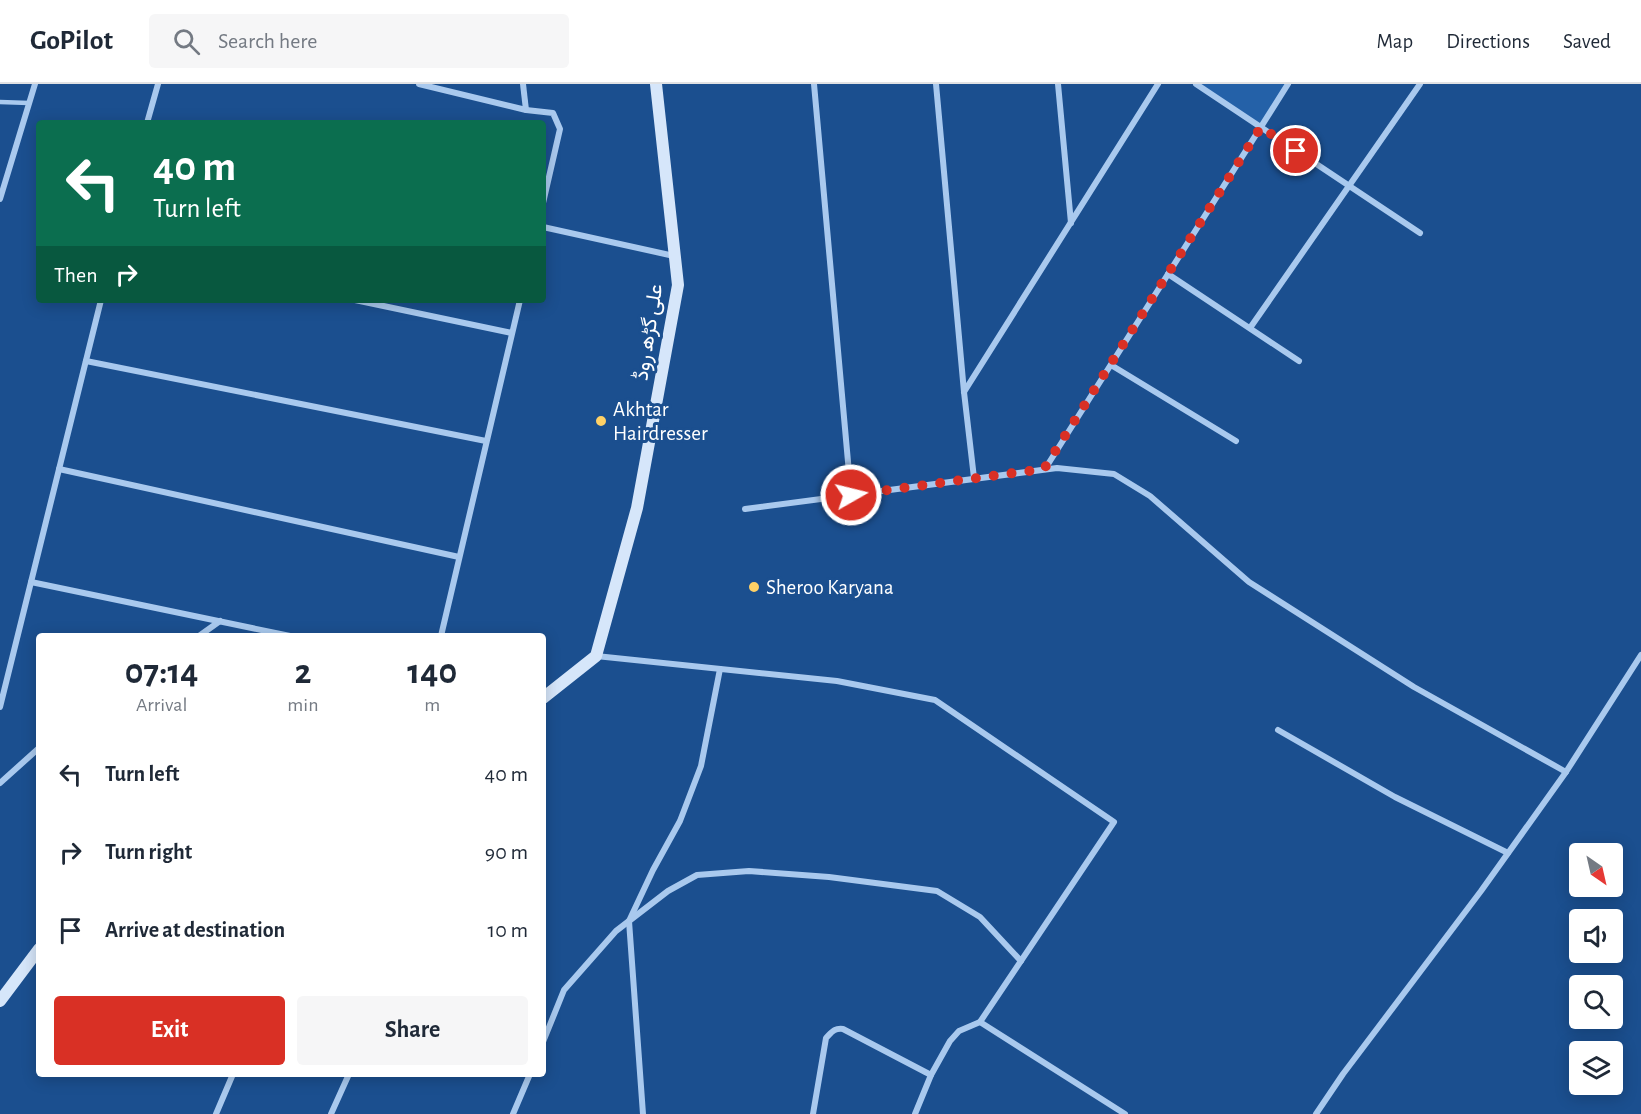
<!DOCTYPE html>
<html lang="en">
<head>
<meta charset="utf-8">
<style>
	:root { --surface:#fff; --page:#f6f6f7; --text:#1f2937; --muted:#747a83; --line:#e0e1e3; --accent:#d93025 }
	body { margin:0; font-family:"Alegreya Sans",Vazirmatn,sans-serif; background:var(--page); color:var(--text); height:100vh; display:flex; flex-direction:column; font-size:22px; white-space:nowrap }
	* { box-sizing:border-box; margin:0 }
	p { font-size:20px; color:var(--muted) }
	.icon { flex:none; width:33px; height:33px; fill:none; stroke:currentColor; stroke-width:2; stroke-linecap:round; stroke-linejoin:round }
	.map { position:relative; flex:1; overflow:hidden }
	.sheet { position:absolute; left:36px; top:549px; width:510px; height:444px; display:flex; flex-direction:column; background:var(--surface); border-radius:6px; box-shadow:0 3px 15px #0003 }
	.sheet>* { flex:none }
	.guide { position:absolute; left:36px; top:36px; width:510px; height:183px; border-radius:6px; box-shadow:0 3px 15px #0003; background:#0b6e4f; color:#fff; overflow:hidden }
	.needle { width:39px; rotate:146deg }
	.buttons { position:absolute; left:1569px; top:759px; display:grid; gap:12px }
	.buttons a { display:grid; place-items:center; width:54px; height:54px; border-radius:6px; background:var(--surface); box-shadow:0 3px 15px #0003; font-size:30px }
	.pin { position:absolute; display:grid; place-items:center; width:51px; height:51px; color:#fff; margin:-26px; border:3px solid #fff; border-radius:50%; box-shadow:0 2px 6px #0007 }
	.me { position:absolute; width:66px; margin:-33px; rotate:82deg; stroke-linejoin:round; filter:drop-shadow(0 0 4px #0008) }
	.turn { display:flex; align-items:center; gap:21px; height:126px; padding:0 18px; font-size:27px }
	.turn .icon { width:78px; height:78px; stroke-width:2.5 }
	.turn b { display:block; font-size:42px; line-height:51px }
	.then { display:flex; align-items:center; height:57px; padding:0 18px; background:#0003; gap:12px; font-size:22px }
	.eta { display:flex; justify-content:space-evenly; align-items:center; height:102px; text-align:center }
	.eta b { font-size:36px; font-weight:600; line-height:42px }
	.button { display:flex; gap:12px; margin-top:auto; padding:12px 18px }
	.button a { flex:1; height:69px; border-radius:6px; background:var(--accent); color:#fff; font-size:24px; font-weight:600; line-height:69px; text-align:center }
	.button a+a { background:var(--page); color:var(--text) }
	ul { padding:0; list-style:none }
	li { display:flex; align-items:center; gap:18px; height:78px; padding:0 18px }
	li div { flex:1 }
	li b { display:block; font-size:22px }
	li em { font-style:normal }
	header { display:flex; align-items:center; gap:36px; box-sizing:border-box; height:84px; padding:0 30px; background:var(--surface); border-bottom:2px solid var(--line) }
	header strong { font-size:28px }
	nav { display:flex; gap:33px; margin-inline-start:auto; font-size:21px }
	.search { width:420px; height:54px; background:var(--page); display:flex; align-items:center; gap:15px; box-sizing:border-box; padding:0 21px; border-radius:6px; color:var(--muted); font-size:22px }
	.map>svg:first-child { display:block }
	.green { fill:#2461a8 }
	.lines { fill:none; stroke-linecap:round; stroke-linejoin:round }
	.lane { stroke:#a9c9ee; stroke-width:4.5 }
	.street { stroke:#a9c9ee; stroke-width:6 }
	.secondary { stroke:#d6e6fa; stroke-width:12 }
	.route { stroke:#d93025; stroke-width:10; stroke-dasharray:0 18 }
	.poi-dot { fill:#ffd166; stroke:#1b4f8f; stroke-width:2 }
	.labels { text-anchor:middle; stroke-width:6; stroke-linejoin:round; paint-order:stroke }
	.street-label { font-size:21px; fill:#fff; stroke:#1b4f8f }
	.poi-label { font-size:21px; fill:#fff; stroke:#1b4f8f; text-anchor:start }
</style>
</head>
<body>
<header>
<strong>GoPilot</strong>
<div class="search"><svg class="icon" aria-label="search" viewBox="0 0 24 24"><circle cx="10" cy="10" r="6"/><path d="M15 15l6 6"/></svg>Search here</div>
<nav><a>Map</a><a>Directions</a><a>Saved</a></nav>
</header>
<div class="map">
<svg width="1641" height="1030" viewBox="0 0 1641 1030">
	<rect width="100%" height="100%" fill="#1b4f8f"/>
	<polygon class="green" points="1196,0 1288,0 1261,43"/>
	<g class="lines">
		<polyline class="lane" points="0,18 29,19"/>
		<g class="street">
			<polyline points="419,0 526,26 553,29 560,45 543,119"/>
			<polyline points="523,0 526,26"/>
			<polyline points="814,0 851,411"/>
			<polyline points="936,0 964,308 974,394"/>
			<polyline points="1058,0 1071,139"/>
			<polyline points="1196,0 1420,149"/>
			<polyline points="147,39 158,0"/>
			<polyline points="0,115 35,0"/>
			<polyline points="543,143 674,172"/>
			<polyline points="1168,190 1299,277"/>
			<polyline points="355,216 512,249"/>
			<polyline points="1250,244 1420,0"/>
			<polyline points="86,277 486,357"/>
			<polyline points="1111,281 1236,357"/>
			<polyline points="964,308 1158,0"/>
			<polyline points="59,385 459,473"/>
			<polyline points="1045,385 1288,0"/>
			<polyline points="745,425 1057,384 1114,390 1150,412 1249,498 1414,603 1566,688"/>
			<polyline points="31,498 290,552"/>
			<polyline points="199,552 220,537"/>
			<polyline points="441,552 520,216"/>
			<polyline points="596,572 837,597 935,616 1114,738 980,938 1125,1030"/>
			<polyline points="0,623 101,216"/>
			<polyline points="1278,646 1395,713 1508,769"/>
			<polyline points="0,699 39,664"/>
			<polyline points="543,958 564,906 616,847 668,807 697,791 749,787 829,793 937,807 980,833 1021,877"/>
			<polyline points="216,1030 233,990"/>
			<polyline points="331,1030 349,990"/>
			<polyline points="513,1030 530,990"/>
			<polyline points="643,1030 629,837 653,786 680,737 701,682 720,585"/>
			<path d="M813,1030L826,954C832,948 834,944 843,945L931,991"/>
			<polyline points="915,1030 931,991 950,957 959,947 980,938"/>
			<polyline points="1316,1030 1343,990 1481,807 1566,688 1641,571"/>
		</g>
		<g class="secondary">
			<polyline points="543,614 596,572 637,424 678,201 656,0"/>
			<polyline points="0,917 39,865"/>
		</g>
	</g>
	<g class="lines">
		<polyline class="route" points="851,411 1044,385 1261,43 1296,67"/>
	</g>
	<g class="poi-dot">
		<circle cx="601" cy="337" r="6"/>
		<circle cx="754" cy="503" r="6"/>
	</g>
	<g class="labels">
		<g class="street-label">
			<text transform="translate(648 248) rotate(-81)" y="7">علی گڑھ روڈ</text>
		</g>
		<g class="poi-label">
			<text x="613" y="332">Akhtar<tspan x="613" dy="24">Hairdresser</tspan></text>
			<text x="766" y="510">Sheroo Karyana</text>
		</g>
	</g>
</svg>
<div class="buttons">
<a><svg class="needle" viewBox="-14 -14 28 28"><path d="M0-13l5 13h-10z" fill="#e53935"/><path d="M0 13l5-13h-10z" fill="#747a83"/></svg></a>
<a><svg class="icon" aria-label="sound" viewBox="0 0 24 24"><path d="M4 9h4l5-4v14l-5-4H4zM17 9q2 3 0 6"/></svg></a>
<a><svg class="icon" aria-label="search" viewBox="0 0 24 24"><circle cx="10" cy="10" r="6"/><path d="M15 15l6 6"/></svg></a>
<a><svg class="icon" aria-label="layers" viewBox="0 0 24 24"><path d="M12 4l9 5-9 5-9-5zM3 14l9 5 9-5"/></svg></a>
</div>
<div class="pin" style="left:1296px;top:67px;background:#d93025"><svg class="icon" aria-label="arrive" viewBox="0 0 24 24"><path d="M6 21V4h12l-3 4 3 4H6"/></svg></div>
<svg class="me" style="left:851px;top:411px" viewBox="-20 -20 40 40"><circle r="17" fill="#d93025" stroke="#fff" stroke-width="3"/><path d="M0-11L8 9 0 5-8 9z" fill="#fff"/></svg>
<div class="guide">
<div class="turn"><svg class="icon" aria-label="left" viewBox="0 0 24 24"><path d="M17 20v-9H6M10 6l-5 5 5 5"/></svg><div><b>40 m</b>Turn left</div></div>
<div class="then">Then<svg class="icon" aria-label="right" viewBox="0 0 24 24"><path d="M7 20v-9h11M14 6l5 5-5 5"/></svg></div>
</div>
<section class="sheet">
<div class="eta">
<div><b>07:14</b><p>Arrival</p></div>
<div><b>2</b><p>min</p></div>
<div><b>140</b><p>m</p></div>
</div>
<ul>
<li><svg class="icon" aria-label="left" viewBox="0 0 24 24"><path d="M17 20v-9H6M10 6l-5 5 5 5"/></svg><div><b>Turn left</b></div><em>40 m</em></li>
<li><svg class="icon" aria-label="right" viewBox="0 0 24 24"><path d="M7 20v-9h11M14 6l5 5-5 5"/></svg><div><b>Turn right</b></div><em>90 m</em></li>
<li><svg class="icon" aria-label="arrive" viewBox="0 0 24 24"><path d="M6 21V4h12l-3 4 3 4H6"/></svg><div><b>Arrive at destination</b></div><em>10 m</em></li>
</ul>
<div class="button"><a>Exit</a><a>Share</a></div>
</section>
</div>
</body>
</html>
